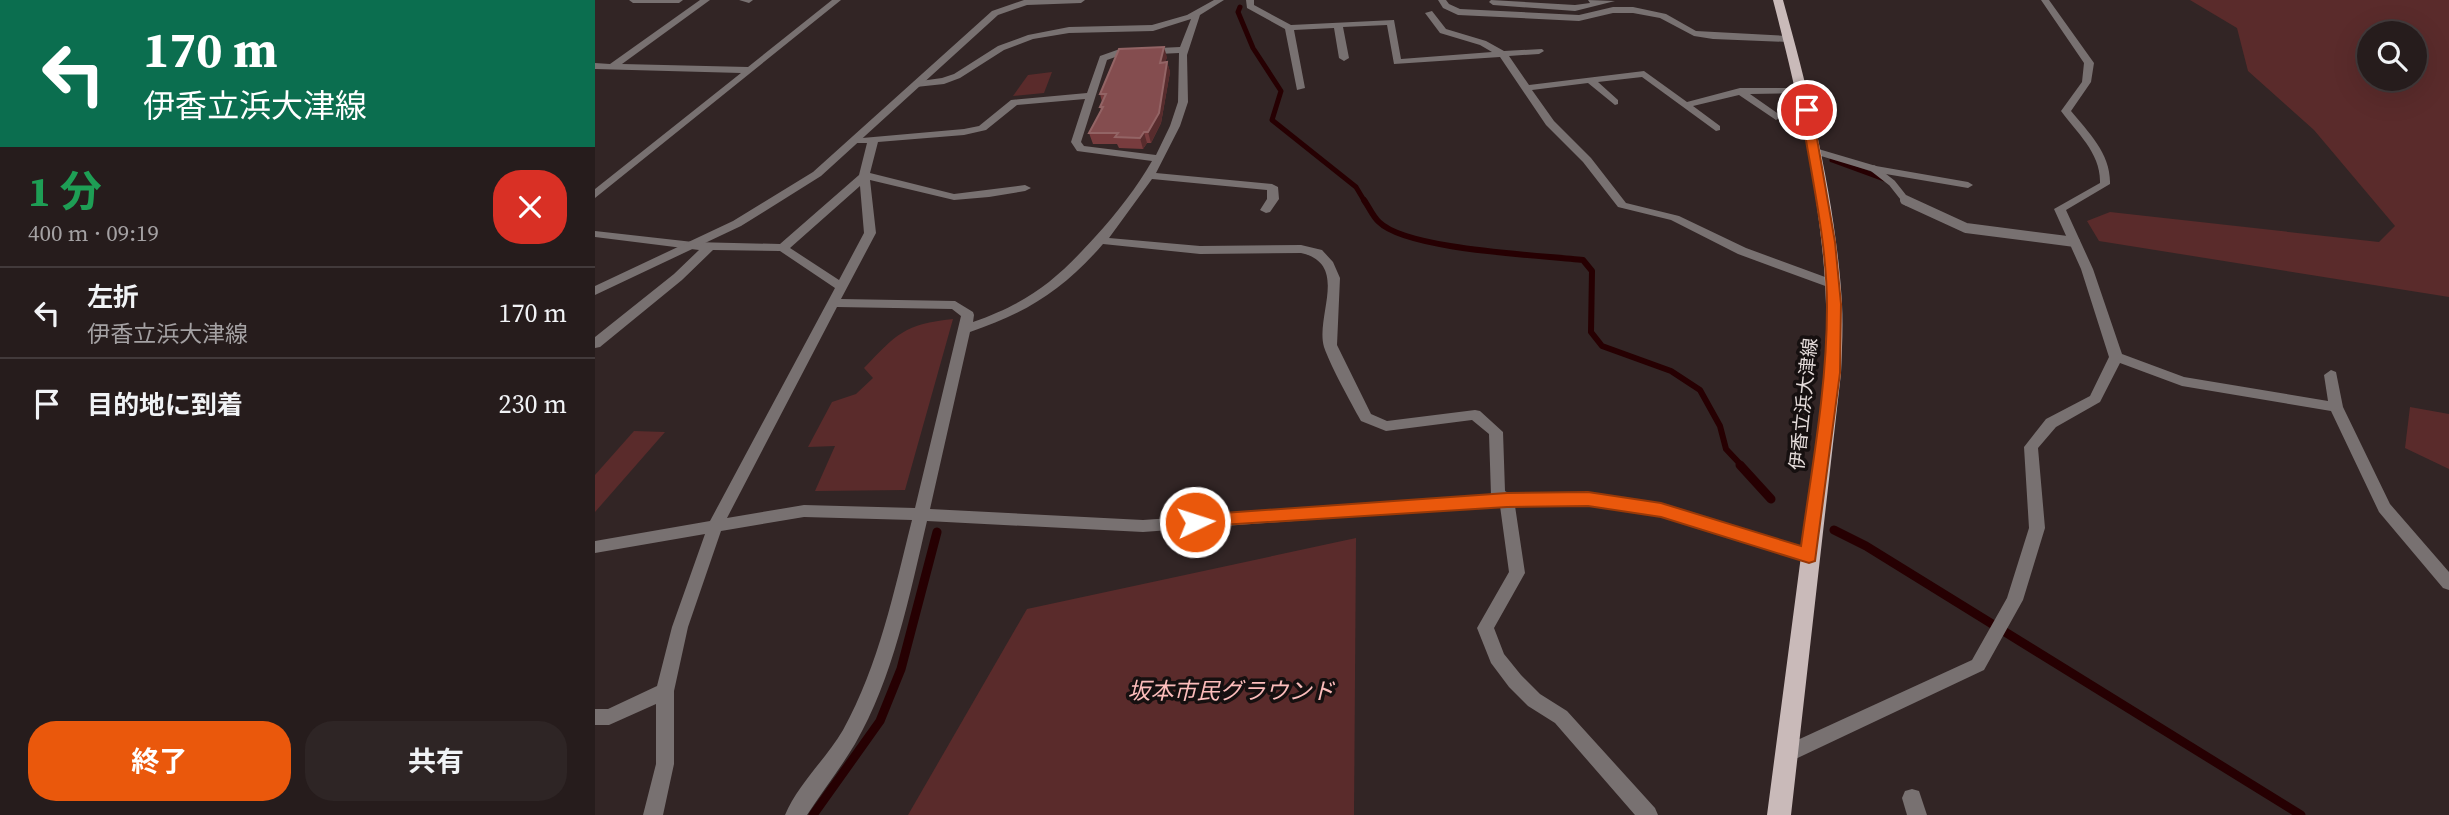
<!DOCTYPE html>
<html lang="ja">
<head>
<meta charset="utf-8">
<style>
	:root { --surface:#261c1c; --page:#2e2525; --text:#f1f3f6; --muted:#a4a1a3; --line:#423a3b; --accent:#ea580c }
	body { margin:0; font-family:"Source Serif 4","Noto Sans JP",serif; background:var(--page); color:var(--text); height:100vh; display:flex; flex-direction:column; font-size:26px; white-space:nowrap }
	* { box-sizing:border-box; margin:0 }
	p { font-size:23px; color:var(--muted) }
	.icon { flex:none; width:38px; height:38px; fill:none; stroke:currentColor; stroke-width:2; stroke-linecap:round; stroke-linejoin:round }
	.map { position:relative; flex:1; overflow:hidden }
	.sheet { display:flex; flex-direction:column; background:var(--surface); width:595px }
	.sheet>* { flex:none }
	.top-card { background:#0b6e4f; color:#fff; overflow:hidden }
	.controls { position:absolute; left:1762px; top:21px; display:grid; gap:14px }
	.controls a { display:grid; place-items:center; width:70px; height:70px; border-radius:50%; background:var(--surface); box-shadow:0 7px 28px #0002,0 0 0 2px var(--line); font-size:35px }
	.pin { position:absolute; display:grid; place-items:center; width:60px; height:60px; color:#fff; margin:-30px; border:4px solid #fff; border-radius:50%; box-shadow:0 2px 7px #0007 }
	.me { position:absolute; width:77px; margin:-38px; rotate:86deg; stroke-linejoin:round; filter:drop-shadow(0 0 5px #0008) }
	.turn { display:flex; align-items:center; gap:24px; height:147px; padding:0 28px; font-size:32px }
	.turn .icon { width:91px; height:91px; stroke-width:2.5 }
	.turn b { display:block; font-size:49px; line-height:60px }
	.round { display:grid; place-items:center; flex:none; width:74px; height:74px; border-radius:28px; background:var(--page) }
	.summary { display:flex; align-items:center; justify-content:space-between; height:119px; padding:0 28px }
	h1 { font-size:42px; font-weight:700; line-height:52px; color:#1e9e55 }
	.button { display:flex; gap:14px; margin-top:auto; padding:14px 28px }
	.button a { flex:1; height:80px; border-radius:28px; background:var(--accent); color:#fff; font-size:28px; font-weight:700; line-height:80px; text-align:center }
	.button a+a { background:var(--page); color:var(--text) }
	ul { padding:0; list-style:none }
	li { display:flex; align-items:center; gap:21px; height:91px; padding:0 28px; border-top:2px solid var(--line) }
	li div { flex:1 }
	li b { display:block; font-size:26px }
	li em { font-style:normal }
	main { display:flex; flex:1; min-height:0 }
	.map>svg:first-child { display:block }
	.green { fill:#5a2b2b; fill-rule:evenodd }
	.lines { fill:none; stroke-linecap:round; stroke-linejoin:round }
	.stream-far2 { stroke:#260002; stroke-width:5 }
	.stream-far1 { stroke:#260002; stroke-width:6 }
	.stream { stroke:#260002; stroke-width:9 }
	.service-far1 { stroke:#787171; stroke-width:7 }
	.service { stroke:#787171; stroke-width:10 }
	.minor { fill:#787171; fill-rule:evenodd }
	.tertiary { fill:#787171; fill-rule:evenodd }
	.primary { fill:#c9bab9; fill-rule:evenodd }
	.wall { fill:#783c3e }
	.shaded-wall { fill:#572c2d }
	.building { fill:#844d4f; stroke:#936465; stroke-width:2 }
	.route { fill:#ea580c; stroke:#983908; stroke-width:2 }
	.labels { text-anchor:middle; stroke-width:7; stroke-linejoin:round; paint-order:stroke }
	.street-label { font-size:19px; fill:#e5dcdb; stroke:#161010 }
	.near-park-label { font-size:23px; font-style:italic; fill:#fcbdbb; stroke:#161010 }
</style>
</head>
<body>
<main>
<section class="sheet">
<div class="top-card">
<div class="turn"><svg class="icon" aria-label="left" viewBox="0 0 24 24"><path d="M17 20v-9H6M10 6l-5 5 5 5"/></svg><div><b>170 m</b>伊香立浜大津線</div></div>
</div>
<div class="summary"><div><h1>1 分</h1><p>400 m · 09:19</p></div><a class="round" style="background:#d93025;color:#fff"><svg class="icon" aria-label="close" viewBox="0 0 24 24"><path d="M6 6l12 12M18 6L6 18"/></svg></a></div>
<ul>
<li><svg class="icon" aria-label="left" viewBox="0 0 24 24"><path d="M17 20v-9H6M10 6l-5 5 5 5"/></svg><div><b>左折</b><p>伊香立浜大津線</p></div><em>170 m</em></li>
<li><svg class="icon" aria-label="arrive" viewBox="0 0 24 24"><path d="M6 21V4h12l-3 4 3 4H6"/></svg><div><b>目的地に到着</b></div><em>230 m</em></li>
</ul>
<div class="button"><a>終了</a><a>共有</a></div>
</section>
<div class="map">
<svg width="1854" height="815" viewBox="0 0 1854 815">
	<rect width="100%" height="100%" fill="#322525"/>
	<g class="green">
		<path d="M1595,0H1854V297L1504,241L1492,221L1515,212L1784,242L1800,226L1719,130L1653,71L1642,28ZM1774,33H1820V79H1774Z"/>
		<polygon points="457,72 449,93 418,96 433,75"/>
		<path d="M358,319L310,490L220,491L240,446L213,447L237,402L261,394L278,378L269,368C302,334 309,324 358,319Z"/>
		<polygon points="1815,407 1854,414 1854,469 1810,448"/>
		<polygon points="39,431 70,432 0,512 0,475"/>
		<polygon points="761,538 759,815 313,815 432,609"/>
	</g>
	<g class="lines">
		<g class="stream-far2">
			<polyline points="645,7 643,12 658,48 686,91 677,120 761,187 770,202"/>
			<polyline points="1237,160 1289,179"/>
		</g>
		<path class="stream-far1" d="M769,200C774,207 778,217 784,222C812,250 945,255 988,260L997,271L996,332L1007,346L1076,371L1105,390L1125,426L1131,449L1147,466"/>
		<g class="stream">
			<polyline points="1145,465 1176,499"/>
			<polyline points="1239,530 1271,546 1706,815"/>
			<polyline points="218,815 285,721 306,669 342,532"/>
		</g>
		<polyline class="service-far1" points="1279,169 1297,183 1312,202"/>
		<polyline class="service" points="1310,200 1371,228 1480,242"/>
		<g class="minor">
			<polygon points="34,0 88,0 84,3 38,3"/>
			<polygon points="105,0 115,0 27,64 153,67 237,0 246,0 0,198 0,189 146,73 0,69 0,63 15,64"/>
			<polygon points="144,0 158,0 154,3"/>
			<path d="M619,0H629L605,15L592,55L593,102L585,126L561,173L677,184L683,187L684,199L675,212L671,213L665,210L672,199V190L557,179L514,238L605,246L706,245L727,250L738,262L745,278L742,345L776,414L792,421L880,410L885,411L908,432L910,491L915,494L993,493L1066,504L1220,551L1222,556L1220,561L1214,562L1066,516L993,505L920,506L930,573L899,628L909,654L926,675L945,694L972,711L1060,808L1063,815H1040L960,723L933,706L914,687L896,663L882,628L914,572L905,506L548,532L332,521C315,594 298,679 260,744C245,769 227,792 212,815H190C203,784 231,759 248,730C284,665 299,591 317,520L209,517L126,531L93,627L79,691V764L68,815H48L61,764V704L14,725H0V709H13L62,686L77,627L110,534L0,553V541L115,521L240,288L185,251L118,250L87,280L5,347L0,348V337L79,274L104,250L0,237V231L98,242L185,244L264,175L272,143H256V139L369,129L384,126L416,100L492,93L505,56L522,50L585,47L596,19L558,31L474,33L438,39L409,50L365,78L349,84L321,87L318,86V82L347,78L359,74L403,46L433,35L474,27L557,25L592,15ZM584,53L583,102L575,126L561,155L489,146L486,142L512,60L523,56ZM490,99L476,142L482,151L557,161C542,187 522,213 500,237C461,280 435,302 378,322L379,315L378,312L360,301L246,299L281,233L275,180L359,200L394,197L430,191L436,188L430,185L359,194L275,173L283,142L369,135L391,130L422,105ZM265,186L269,233L244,280L195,248ZM508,244L605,254L706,253C755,264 720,316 729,347C736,367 755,401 766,421L791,431L877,420L894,434L896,495L548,520L335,509L375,332C432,313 469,289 508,244ZM242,307L357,309L366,316L320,508L209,505L132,518Z"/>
			<polygon points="651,0 659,0 659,5 696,25 799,20 806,59 897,52 885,45 845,33 830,13 837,11 851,29 891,41 909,51 947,49 949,51 944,54 914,56 934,85 1049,71 1092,102 1145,88 1210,88 1212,90 1207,93 1155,94 1185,115 1186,117 1181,120 1144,95 1098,106 1125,126 1125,130 1121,131 1047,77 1003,82 1023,100 1023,104 1020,105 993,83 937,90 959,121 996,158 1031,203 1084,216 1151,248 1241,281 1243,284 1241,287 1233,287 1143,254 1076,220 1023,207 988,162 951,125 905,57 799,64 792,25 748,27 754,58 749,61 744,58 739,28 699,30 710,88 702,90 690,29 652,8"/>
			<polygon points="843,0 851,0 854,4 865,9 984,15 1018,7 1038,7 1071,14 1101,31 1193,36 1198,39 1193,42 1118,39 1099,36 1065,18 1038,13 1018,13 984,21 863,15 848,8"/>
			<polygon points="896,0 980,5 995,3 993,0 1020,1 980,11 898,5 894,2"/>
			<path d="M1446,0H1454L1499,63L1496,82L1476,111C1494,133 1516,154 1515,184L1471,210L1498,269L1527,354L1589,377L1733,401L1729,375L1736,370L1741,372L1748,407L1795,504L1854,572V590L1848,588L1784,512L1736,411L1587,386L1525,363L1505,402L1461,427L1443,448L1450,528L1428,600L1389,670L1192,763L1185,760L1183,754L1185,748L1377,660L1412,598L1434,528L1429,447L1451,419L1495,396L1514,357L1486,269L1459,209L1505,183C1506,153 1482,133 1466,111L1487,82L1489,63Z"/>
			<polygon points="1220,148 1281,166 1373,182 1378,185 1373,188 1279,172 1216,153 1215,151"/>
			<polygon points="1317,789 1324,791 1332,815 1312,815 1307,798 1310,791"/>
		</g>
		<polygon class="tertiary" points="429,0 490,0 486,3 432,5 403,15 226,176 146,226 0,295 0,286 138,221 218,172 397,11"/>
		<path class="primary" d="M1178,0H1188C1215,97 1241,202 1247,304C1248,327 1247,350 1246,373L1196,815H1172L1230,373C1230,350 1232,327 1231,304C1228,204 1203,96 1178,0Z"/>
	</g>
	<polygon class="wall" points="572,57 570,62 572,62 575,72 566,123 556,143 552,143 548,149 524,148 522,144 498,144 494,133 506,111 505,107 507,102 505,94"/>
	<g class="shaded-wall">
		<polygon points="569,47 572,57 567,73 565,63"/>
		<polygon points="572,62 575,72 566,123 556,143 553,132"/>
		<polygon points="549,132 552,143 548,149 545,138"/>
	</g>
	<polygon class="building" points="569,47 565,63 572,62 564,113 553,132 549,132 545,138 520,137 523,133 494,133 508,107 505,107 511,94 505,94 524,49"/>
	<path class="route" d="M1212,107L1217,110L1240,242L1246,304L1245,373L1220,561L1214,563L1066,517L993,506L912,507L594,527L592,522L600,515L912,493L993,492L1066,503L1206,546C1217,467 1232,387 1232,307C1232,241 1216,175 1206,110Z"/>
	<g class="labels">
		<g class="street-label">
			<text transform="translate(1208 404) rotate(-84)" y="7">伊香立浜大津線</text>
		</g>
		<g class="near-park-label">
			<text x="636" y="699">坂本市民グラウンド</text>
		</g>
	</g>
</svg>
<div class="controls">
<a><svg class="icon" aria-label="search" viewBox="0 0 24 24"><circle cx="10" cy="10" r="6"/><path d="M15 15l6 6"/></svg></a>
</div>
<div class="pin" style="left:1212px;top:110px;background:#d93025"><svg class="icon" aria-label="arrive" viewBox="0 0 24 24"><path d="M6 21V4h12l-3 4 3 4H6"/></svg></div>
<svg class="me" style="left:600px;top:522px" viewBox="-20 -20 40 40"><circle r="17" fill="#ea580c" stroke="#fff" stroke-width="3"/><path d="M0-11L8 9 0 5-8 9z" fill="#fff"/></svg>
</div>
</main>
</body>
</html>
